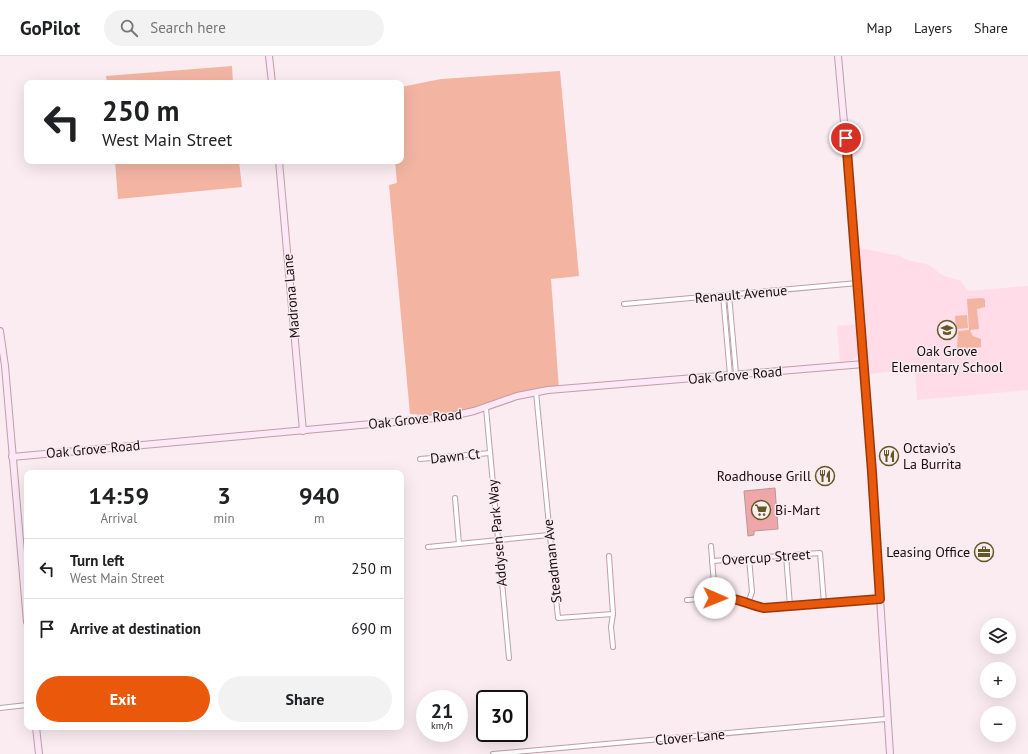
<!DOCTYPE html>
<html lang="en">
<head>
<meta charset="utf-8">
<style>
	:root { --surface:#fff; --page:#f2f2f2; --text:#202124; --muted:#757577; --line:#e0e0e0; --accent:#ea580c }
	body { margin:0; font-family:"PT Sans",sans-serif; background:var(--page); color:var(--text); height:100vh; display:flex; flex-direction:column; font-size:15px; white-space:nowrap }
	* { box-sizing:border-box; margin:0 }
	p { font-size:13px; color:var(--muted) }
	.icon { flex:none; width:22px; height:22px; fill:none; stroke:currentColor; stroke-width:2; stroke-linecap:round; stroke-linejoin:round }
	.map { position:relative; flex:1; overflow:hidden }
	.details { position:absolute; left:24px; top:414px; width:380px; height:260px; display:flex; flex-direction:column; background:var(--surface); border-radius:8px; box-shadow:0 4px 16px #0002 }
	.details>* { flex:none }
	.hud { position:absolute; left:24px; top:24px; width:380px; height:84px; border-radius:8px; box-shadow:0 4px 16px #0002; background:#fff; color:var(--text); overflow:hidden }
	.tools { position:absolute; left:980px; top:562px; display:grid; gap:8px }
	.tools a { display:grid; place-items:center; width:36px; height:36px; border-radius:50%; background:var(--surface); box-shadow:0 4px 16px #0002; font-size:20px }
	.speed { position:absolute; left:416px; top:634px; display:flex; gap:8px; font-size:20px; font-weight:700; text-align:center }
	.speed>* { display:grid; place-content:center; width:52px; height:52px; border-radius:50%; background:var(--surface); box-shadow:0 4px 16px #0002; line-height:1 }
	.speed small { font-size:10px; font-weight:400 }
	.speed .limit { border:2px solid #111; border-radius:6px; background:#fff; color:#111 }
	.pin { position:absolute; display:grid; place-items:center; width:34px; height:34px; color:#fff; margin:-17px; border:2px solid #fff; border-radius:50%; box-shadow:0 1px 4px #0007 }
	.me { position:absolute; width:44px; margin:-22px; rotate:91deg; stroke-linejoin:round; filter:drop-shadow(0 0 3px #0008) }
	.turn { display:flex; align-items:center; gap:14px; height:84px; padding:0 12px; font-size:18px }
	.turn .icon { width:52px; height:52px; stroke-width:2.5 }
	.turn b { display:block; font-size:28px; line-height:34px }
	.eta { display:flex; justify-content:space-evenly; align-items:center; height:68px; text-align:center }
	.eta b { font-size:24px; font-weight:800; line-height:28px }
	.action { display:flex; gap:8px; margin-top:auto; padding:8px 12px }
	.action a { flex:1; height:46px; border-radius:24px; background:var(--accent); color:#fff; font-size:16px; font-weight:800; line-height:46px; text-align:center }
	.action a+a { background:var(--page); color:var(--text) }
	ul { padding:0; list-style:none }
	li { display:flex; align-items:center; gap:12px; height:60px; padding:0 12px; border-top:1px solid var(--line) }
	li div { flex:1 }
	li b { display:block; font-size:15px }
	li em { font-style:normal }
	header { display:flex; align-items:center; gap:24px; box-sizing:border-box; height:56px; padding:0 20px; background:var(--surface); border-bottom:1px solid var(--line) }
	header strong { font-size:19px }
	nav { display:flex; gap:22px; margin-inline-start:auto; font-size:14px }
	.search { width:280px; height:36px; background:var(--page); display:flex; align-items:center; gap:10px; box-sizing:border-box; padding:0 14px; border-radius:22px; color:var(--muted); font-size:15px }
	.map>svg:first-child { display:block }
	.built { fill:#ffdce7 }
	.green { fill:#f3b5a2 }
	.building { fill:#efa6a8; stroke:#ba9797 }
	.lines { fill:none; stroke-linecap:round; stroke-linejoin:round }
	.street-casing { stroke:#bf9ea8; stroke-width:6 }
	.secondary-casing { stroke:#bf9ea8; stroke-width:8 }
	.street { stroke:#fff; stroke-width:4 }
	.secondary { stroke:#fce8f7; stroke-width:6 }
	.route-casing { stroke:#983908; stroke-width:10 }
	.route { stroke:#ea580c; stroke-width:7 }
	.labels { text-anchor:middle; stroke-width:3; stroke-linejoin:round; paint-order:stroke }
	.street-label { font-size:14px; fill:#170c10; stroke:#faecf0 }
	.poi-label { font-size:14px; fill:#170c10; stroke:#faecf0; text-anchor:start }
</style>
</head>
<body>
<header>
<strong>GoPilot</strong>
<div class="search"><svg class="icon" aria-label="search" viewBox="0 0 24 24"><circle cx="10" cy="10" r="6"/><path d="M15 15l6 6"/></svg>Search here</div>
<nav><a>Map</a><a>Layers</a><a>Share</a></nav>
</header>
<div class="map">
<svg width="1028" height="698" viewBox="0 0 1028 698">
	<rect width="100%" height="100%" fill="#faecf0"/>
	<g class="built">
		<polygon points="859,192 900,200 907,204 929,209 942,219 961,225 968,235 1028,230 1028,334 917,344 915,313 870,318"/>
		<polygon points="857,268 858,299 853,304 840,307 837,270"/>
	</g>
	<g class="green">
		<polygon points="232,10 233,27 107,27 106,20"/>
		<polygon points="560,15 579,220 551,223 559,333 527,338 448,361 410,358 389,129 397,127 395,105 401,105 401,31 441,23"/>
		<polygon points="115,105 239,105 242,131 118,143"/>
		<polygon points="983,242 985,244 985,251 977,253 979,273 971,274 970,275 973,280 981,283 981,291 960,294 957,292 958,275 969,274 967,243"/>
		<polygon points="967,259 968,272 956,273 955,260"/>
	</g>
	<g class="building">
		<polygon points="775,432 778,473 754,475 754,479 748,480 744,435"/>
		<polygon points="982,490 991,490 993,501 977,502 976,491"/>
	</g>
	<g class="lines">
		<g class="street-casing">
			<g id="street">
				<polyline points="723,239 730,319"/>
				<polyline points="729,239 736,318"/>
				<polyline points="624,248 858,227"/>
				<polyline points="536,336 558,562 613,558 609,500"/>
				<polyline points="486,352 509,602"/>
				<polyline points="420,403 490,397"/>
				<polyline points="455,442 459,488"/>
				<polyline points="711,490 715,541"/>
				<polyline points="428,491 549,479"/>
				<polyline points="786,499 790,550"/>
				<polyline points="712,505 820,497 824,547"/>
				<path d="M687,544C702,543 719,539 734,542C744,543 753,550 764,552L880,543"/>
				<polyline points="748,547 752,536 749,502"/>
				<polyline points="613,558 611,571 613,591"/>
				<polyline points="0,652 27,649"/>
				<polyline points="493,698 886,663"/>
			</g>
		</g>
		<g class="secondary-casing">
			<g id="secondary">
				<polyline points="269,0 272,27"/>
				<polyline points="838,0 855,189 872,416 890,698"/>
				<polyline points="279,105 303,375"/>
				<polyline points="0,275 5,310 27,566"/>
				<polyline points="12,401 448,361 474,355 517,340 548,334 864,308"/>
				<polyline points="36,671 39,698"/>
			</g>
		</g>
		<use href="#street" class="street"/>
		<use href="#secondary" class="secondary"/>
	</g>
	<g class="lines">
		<g class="route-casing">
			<path id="route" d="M715,542C736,540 745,548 764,552L880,543L872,416L846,82"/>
		</g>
		<use href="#route" class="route"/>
	</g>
	<defs>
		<g id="school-ring" transform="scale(1)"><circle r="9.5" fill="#faecf0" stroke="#615825" stroke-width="1.5"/><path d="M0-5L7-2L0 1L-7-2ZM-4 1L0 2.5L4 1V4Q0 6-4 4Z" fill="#615825"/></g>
		<g id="restaurant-ring" transform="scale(1)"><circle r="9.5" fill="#faecf0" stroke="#615825" stroke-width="1.5"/><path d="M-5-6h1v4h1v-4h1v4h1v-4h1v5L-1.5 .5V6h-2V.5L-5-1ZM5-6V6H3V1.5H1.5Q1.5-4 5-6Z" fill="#615825"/></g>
		<g id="supermarket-ring" transform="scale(1)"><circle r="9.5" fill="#faecf0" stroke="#615825" stroke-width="1.5"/><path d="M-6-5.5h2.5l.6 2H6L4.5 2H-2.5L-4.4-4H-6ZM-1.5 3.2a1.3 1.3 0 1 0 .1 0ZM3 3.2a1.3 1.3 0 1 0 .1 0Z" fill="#615825"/></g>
		<g id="office-ring" transform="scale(1)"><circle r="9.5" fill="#faecf0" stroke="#615825" stroke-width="1.5"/><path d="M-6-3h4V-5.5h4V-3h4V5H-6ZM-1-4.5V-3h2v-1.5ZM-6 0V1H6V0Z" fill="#615825"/></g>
	</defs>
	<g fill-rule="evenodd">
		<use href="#school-ring" x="947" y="274"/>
		<use href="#restaurant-ring" x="889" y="400"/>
		<use href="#restaurant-ring" x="825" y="420"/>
		<use href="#supermarket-ring" x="761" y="454"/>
		<use href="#office-ring" x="984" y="496"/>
	</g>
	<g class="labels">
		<g class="street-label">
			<text transform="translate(741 238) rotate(-5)" y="5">Renault Avenue</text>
			<text transform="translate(291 240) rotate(-95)" y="5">Madrona Lane</text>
			<text transform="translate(735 319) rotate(-5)" y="5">Oak Grove Road</text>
			<text transform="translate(415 363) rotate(-6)" y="5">Oak Grove Road</text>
			<text transform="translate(93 393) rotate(-5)" y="5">Oak Grove Road</text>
			<text transform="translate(455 400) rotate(-6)" y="5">Dawn Ct</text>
			<text transform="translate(497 477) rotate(-95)" y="5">Addysen Park Way</text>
			<text transform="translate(766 501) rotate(-4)" y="5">Overcup Street</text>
			<text transform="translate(552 505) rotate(-96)" y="5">Steadman Ave</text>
			<text transform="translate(690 681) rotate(-5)" y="5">Clover Lane</text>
		</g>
		<g class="poi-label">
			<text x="947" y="300" text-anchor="middle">Oak Grove<tspan x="947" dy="16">Elementary School</tspan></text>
			<text x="903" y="397">Octavio’s<tspan x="903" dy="16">La Burrita</tspan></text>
			<text x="811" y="425" text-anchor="end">Roadhouse Grill</text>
			<text x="775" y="459">Bi-Mart</text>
			<text x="970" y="501" text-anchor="end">Leasing Office</text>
		</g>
	</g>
</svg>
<div class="tools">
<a><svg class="icon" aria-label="layers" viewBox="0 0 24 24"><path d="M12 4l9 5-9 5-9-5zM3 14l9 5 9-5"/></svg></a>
<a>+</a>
<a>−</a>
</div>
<div class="speed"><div>21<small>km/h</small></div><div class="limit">30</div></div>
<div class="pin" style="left:846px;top:82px;background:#d93025"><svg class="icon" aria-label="arrive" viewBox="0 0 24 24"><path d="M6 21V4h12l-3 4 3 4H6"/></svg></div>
<svg class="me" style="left:715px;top:542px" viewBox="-20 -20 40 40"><circle r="19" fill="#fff"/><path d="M0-13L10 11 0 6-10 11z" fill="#ea580c"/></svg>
<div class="hud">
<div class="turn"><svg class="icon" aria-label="left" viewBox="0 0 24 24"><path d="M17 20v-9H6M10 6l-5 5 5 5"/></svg><div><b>250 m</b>West Main Street</div></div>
</div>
<section class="details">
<div class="eta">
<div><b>14:59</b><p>Arrival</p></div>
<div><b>3</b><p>min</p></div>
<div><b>940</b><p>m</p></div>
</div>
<ul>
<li><svg class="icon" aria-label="left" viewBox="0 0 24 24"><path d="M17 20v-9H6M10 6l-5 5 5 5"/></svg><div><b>Turn left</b><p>West Main Street</p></div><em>250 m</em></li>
<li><svg class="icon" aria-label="arrive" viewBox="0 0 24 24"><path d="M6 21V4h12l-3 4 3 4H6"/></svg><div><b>Arrive at destination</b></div><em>690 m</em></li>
</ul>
<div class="action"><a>Exit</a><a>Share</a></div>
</section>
</div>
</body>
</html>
